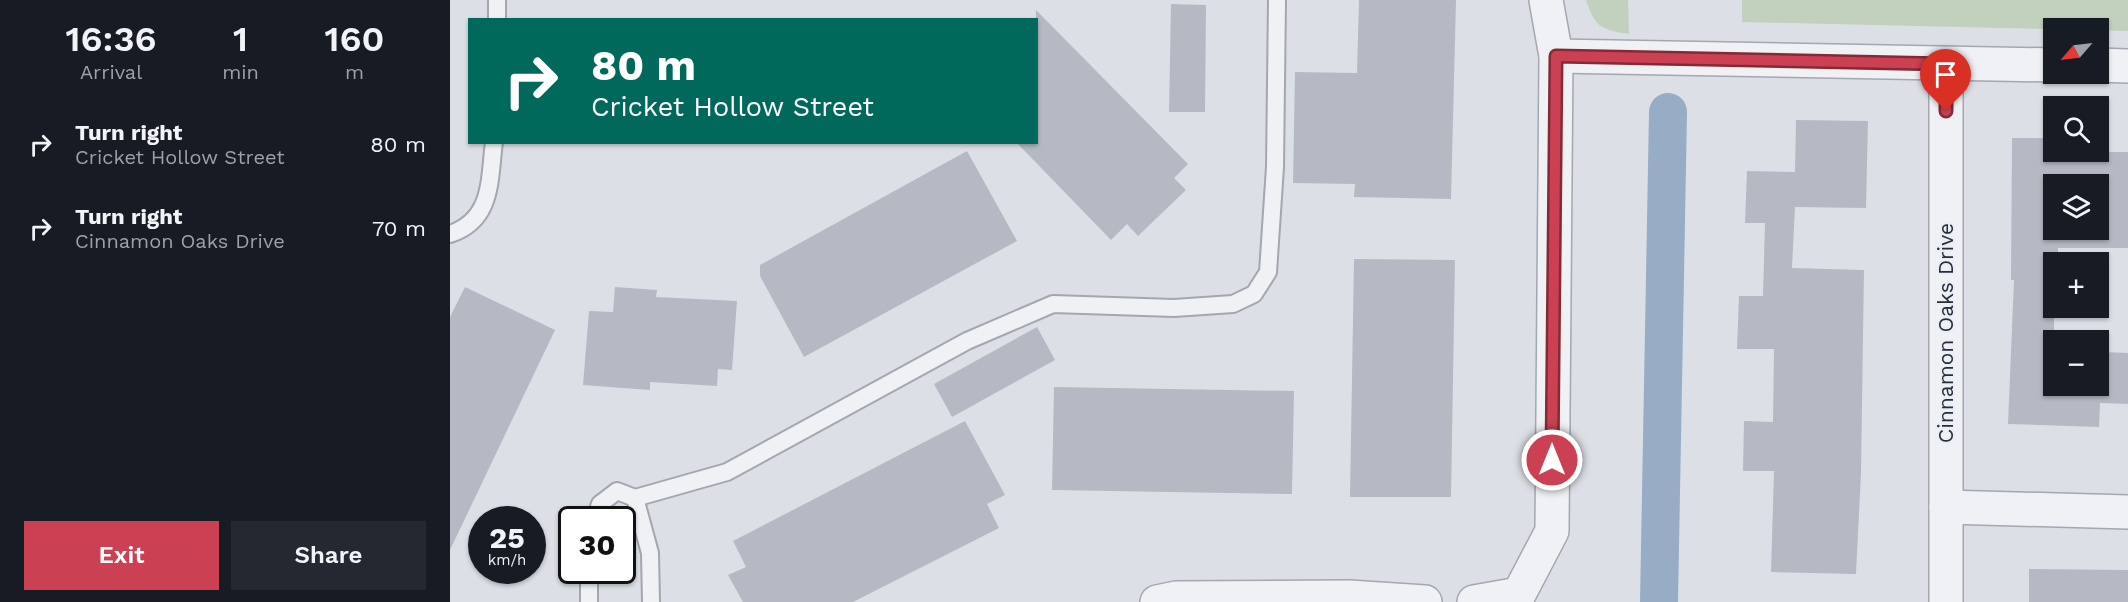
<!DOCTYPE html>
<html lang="en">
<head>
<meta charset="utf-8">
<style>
	:root { --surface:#171b24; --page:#242831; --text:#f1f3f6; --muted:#9ea1a6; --accent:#cb4153 }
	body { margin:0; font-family:"Work Sans",sans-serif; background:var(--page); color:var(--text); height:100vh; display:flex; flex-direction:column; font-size:22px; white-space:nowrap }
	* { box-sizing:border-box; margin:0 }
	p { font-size:20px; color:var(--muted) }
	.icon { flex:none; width:33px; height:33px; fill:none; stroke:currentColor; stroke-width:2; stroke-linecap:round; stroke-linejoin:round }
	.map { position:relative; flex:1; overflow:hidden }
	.sheet { display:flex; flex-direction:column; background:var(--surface); width:450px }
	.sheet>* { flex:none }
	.top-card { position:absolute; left:18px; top:18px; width:570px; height:126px; border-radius:0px; box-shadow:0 2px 4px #0004; background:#00695c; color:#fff; overflow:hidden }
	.needle { width:39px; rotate:242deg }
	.controls { position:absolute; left:1593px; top:18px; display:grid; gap:12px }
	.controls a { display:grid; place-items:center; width:66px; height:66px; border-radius:0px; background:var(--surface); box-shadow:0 2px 4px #0004; font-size:30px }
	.speed { position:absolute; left:18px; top:506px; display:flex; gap:12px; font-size:30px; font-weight:700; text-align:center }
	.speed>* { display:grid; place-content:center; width:78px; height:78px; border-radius:50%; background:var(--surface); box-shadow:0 2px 4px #0004; line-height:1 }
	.speed small { font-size:15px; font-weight:400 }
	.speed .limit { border:3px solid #111; border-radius:9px; background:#fff; color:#111 }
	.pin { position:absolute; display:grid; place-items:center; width:51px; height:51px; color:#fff; margin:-62px -26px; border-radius:50% 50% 50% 0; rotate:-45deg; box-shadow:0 0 6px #0007 }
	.pin .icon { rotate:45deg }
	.me { position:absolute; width:66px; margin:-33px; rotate:0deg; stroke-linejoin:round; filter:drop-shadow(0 0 4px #0008) }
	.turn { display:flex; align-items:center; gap:21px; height:126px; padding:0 24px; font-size:27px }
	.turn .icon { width:78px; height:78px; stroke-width:2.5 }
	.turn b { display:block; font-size:42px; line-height:51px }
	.eta { display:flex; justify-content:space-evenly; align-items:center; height:102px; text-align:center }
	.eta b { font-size:36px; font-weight:600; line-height:42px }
	.cta { display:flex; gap:12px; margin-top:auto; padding:12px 24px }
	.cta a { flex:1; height:69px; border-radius:0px; background:var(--accent); color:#fff; font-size:24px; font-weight:600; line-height:69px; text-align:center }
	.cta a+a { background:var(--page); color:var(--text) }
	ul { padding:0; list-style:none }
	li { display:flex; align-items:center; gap:18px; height:84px; padding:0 24px }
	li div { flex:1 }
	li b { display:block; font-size:22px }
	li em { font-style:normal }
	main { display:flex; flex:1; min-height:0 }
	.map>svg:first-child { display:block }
	.green { fill:#c2d0be }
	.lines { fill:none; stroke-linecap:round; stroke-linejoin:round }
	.canal { stroke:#97adc6; stroke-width:38 }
	.building { fill:#b4b9c3; fill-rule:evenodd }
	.service-casing { stroke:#a2a7b0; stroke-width:20 }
	.minor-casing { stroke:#a2a7b0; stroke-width:36 }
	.service { stroke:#eff1f5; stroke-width:16 }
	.minor { stroke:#eff1f5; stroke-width:33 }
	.route-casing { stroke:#842a36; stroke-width:15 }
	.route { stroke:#cb4153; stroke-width:10 }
	.labels { text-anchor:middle; stroke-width:4.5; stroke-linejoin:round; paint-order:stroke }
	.street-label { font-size:21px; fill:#262e3c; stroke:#ebeff4 }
</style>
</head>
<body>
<main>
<section class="sheet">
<div class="eta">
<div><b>16:36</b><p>Arrival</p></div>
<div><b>1</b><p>min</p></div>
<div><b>160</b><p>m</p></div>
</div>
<ul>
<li><svg class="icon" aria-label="right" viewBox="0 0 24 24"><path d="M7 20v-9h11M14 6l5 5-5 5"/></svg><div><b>Turn right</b><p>Cricket Hollow Street</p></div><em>80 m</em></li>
<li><svg class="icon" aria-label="right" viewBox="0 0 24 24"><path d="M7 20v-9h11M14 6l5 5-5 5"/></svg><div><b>Turn right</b><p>Cinnamon Oaks Drive</p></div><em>70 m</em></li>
</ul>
<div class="cta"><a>Exit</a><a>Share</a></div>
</section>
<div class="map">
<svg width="1678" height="602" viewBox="0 0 1678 602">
	<rect width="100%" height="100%" fill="#dce0e6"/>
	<g class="green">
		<path d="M1136,0H1178L1179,34C1151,30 1145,27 1136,0Z"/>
		<polygon points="1292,0 1678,0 1678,31 1292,22"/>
	</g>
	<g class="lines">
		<polyline class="canal" points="1209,602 1218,112"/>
	</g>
	<g class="building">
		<polygon points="909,0 1006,0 1001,199 904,197 905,184 843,183 845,72 907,73"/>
		<polygon points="721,4 756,5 755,112 719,112"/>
		<polygon points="586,10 738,164 724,178 736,190 688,236 677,224 661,240 566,142 586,142"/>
		<polygon points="1346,120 1418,121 1416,208 1345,207 1342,268 1414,270 1411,473 1406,574 1321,572 1324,471 1293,471 1294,421 1323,422 1324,349 1287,349 1289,296 1313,296 1315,223 1295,223 1297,171 1345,172"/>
		<path d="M1562,138H1604V152H1678V248H1608V262H1604V333L1654,335L1653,352L1678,353V404L1650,403L1649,427L1558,424L1564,280H1561ZM1604,184H1648V230H1604ZM1604,340H1648V386H1604Z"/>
		<polygon points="517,151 567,241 354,357 310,276 310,265"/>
		<polygon points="904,259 1005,260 1001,497 900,497"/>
		<polygon points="15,287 105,330 0,550 0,317"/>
		<polygon points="165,287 207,290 206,297 287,301 282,370 268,369 267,386 200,382 200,390 133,385 139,311 163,312"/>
		<polygon points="587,327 605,360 502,417 484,384"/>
		<polygon points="604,387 844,391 842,494 602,490"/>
		<polygon points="515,421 555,495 537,504 549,528 403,602 293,602 278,575 296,567 283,541"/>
		<polygon points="1579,569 1678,570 1678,602 1579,602"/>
	</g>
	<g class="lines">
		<g class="service-casing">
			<g id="service">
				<polyline points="47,20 47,0"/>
				<path d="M0,234C43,220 39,180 44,142"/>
				<polyline points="185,498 200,553 201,602"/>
				<polyline points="145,519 150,504 167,491 185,498 277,472 517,341 603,304 724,308 783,304 804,294 818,272 825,167 827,0"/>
				<polyline points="139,602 139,570"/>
			</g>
		</g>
		<g class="minor-casing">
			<g id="minor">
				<polyline points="1106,56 1604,65"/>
				<polyline points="1648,65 1678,66"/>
				<polyline points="1496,507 1678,512"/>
				<polyline points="707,602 726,598 899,597 975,602"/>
				<polyline points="1024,602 1069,594 1102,531 1106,56 1096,0"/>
				<polyline points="1496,602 1496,64"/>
			</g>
		</g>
		<use href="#service" class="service"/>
		<use href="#minor" class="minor"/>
	</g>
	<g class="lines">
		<g class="route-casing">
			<polyline id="route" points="1102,460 1106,56 1496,64 1496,111"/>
		</g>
		<use href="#route" class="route"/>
	</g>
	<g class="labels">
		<g class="street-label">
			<text transform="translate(1496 333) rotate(-90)" y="7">Cinnamon Oaks Drive</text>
		</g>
	</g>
</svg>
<div class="controls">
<a><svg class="needle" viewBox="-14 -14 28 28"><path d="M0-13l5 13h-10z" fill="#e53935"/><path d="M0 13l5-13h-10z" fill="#9ea1a6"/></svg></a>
<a><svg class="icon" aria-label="search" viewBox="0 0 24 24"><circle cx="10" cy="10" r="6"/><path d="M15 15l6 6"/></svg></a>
<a><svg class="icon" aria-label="layers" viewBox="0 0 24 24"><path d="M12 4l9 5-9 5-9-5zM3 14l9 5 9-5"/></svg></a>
<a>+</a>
<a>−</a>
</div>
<div class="speed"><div>25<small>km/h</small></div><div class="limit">30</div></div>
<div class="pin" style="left:1496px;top:111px;background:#d93025"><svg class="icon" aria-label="arrive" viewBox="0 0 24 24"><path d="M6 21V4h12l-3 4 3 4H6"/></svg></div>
<svg class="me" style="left:1102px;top:460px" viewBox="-20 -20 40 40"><circle r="17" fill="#cb4153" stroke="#fff" stroke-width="3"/><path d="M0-11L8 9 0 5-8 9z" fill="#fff"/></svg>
<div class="top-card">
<div class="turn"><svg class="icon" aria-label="right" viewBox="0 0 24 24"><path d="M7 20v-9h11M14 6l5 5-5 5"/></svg><div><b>80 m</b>Cricket Hollow Street</div></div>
</div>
</div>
</main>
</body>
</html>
